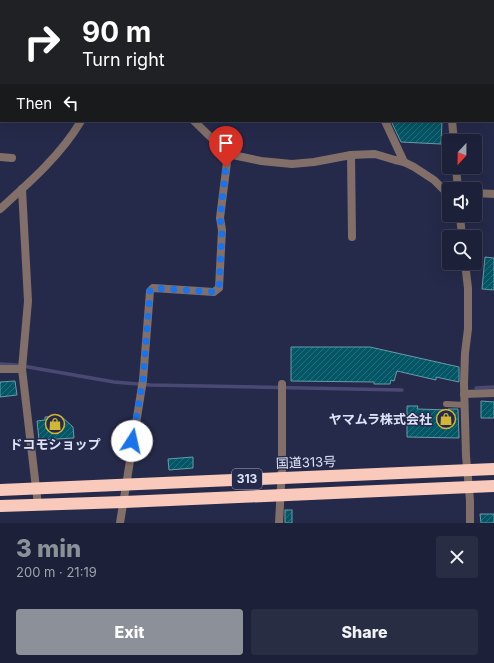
<!DOCTYPE html>
<html lang="en">
<head>
<meta charset="utf-8">
<style>
	:root { --surface:#1c2038; --page:#292d43; --text:#f1f3f6; --muted:#a0a3ae; --line:#3a3e53; --accent:#8c9099 }
	body { margin:0; font-family:Inter,"Noto Sans JP",sans-serif; background:var(--page); color:var(--text); height:100vh; display:flex; flex-direction:column; font-size:15px; white-space:nowrap }
	* { box-sizing:border-box; margin:0 }
	p { font-size:13px; color:var(--muted) }
	.icon { flex:none; width:22px; height:22px; fill:none; stroke:currentColor; stroke-width:2; stroke-linecap:round; stroke-linejoin:round }
	.map { position:relative; height:523px; overflow:hidden }
	.panel { display:flex; flex-direction:column; background:var(--surface); flex:1 }
	.panel>* { flex:none }
	.top-card { position:absolute; left:0px; top:0px; width:494px; height:122px; box-shadow:0 4px 16px #0002,0 0 0 1px var(--line); background:#202124; color:#fff; overflow:hidden }
	.needle { width:26px; rotate:202deg }
	.fabs { position:absolute; left:442px; top:134px; display:grid; gap:8px }
	.fabs a { display:grid; place-items:center; width:40px; height:40px; border-radius:4px; background:var(--surface); box-shadow:0 4px 16px #0002,0 0 0 1px var(--line); font-size:20px }
	.pin { position:absolute; display:grid; place-items:center; width:34px; height:34px; color:#fff; margin:-41px -17px; border-radius:50% 50% 50% 0; rotate:-45deg; box-shadow:0 0 4px #0007 }
	.pin .icon { rotate:45deg }
	.me { position:absolute; width:44px; margin:-22px; rotate:10deg; stroke-linejoin:round; filter:drop-shadow(0 0 3px #0008) }
	.turn { display:flex; align-items:center; gap:14px; height:84px; padding:0 16px; font-size:18px }
	.turn .icon { width:52px; height:52px; stroke-width:2.5 }
	.turn b { display:block; font-size:28px; line-height:34px }
	.then { display:flex; align-items:center; height:38px; padding:0 16px; background:#0003; gap:8px; font-size:15px }
	.round { display:grid; place-items:center; flex:none; width:42px; height:42px; border-radius:4px; background:var(--page) }
	.headline { display:flex; align-items:center; justify-content:space-between; height:68px; padding:0 16px }
	h1 { font-size:24px; font-weight:800; line-height:30px; color:var(--accent) }
	.button { display:flex; gap:8px; margin-top:auto; padding:8px 16px }
	.button a { flex:1; height:46px; border-radius:4px; background:var(--accent); color:#fff; font-size:16px; font-weight:800; line-height:46px; text-align:center }
	.button a+a { background:var(--page); color:var(--text) }
	.map>svg:first-child { display:block }
	.lines { fill:none; stroke-linecap:round; stroke-linejoin:round }
	.stream { stroke:#4a4973; stroke-width:3.5 }
	.building { fill:url(#building-hatch); stroke:#679ba8 }
	.lane { stroke:#826f69; stroke-width:6 }
	.street { stroke:#826f69; stroke-width:8 }
	.highway { stroke:#f9c9bb; stroke-width:12 }
	.route { stroke:#1a73e8; stroke-width:7; stroke-dasharray:0 12.6 }
	.labels { text-anchor:middle; stroke-width:3; stroke-linejoin:round; paint-order:stroke }
	.shield { fill:#262a4a; stroke:#a7acc4; stroke-width:1 }
	.shield-label { font-size:12px; font-weight:bold; fill:#dee3f8 }
	.poi-label { font-size:13px; font-weight:bold; fill:#dee3f8; stroke:#262a4a; text-anchor:end }
	.street-label { font-size:13px; fill:#dee3f8; stroke:#262a4a }
</style>
</head>
<body>
<div class="map">
<svg width="494" height="523" viewBox="0 0 494 523">
	<defs>
		<pattern id="building-hatch" width="6" height="6" patternUnits="userSpaceOnUse"><rect width="6" height="6" fill="#035666"/><path d="M-1 1l2-2M0 6l6-6M5 7l2-2" fill="none" stroke="#276e7d"/></pattern>
	</defs>
	<rect width="100%" height="100%" fill="#262a4a"/>
	<g class="lines">
		<g class="stream">
			<polyline points="0,364 17,365 114,382 150,385 402,390"/>
			<polyline points="476,388 494,387"/>
		</g>
	</g>
	<g class="building">
		<polygon points="391,121 442,121 441,144 401,142"/>
		<polygon points="485,257 494,258 494,290 482,289"/>
		<polygon points="291,347 370,347 459,367 459,382 436,377 436,380 397,371 394,381 391,380 390,384 374,384 374,382 291,381"/>
		<polygon points="15,381 17,395 0,397 0,382"/>
		<polygon points="481,401 494,402 494,418 481,418"/>
		<polygon points="407,406 418,406 417,409 449,410 448,409 458,409 459,438 407,437"/>
		<polygon points="61,416 73,427 74,438 39,440 37,421 45,420 45,417"/>
		<polygon points="193,457 193,468 169,470 168,459"/>
		<rect x="285" y="510" width="7" height="13"/>
		<polygon points="480,514 494,514 494,523 481,523"/>
	</g>
	<g class="lines">
		<polyline class="lane" points="446,404 465,405"/>
		<g class="street">
			<polyline points="75,0 76,1"/>
			<polyline points="180,1 181,0"/>
			<polyline points="271,1 271,0"/>
			<polyline points="452,1 452,0"/>
			<polyline points="385,121 404,162"/>
			<polyline points="452,121 454,141"/>
			<polyline points="228,154 261,161 292,164 314,162 351,155 375,154 395,160 404,162 414,167 434,180 449,195"/>
			<polyline points="351,155 352,237"/>
			<polyline points="0,157 12,158"/>
			<polyline points="456,167 458,189"/>
			<polyline points="22,189 28,301 22,369 38,505"/>
			<polyline points="475,193 494,194"/>
			<path d="M0,209C29,183 61,155 81,121"/>
			<polyline points="460,215 462,237"/>
			<polyline points="465,263 468,288 468,329 465,353 464,384 466,456 470,500 470,523"/>
			<polyline points="0,369 22,369"/>
			<polyline points="464,394 494,393"/>
			<polyline points="120,523 143,380 150,291 153,288 214,292 219,288 222,230 220,218 228,154 194,121"/>
			<polyline points="279,523 282,468 282,384"/>
		</g>
		<g class="highway">
			<polyline points="0,490 494,469"/>
			<polyline points="0,506 124,502 494,486"/>
		</g>
	</g>
	<g class="lines">
		<polyline class="route" points="132,441 143,380 150,291 153,288 214,292 219,288 222,230 220,218 226,167"/>
	</g>
	<defs>
		<g id="shop-ring" transform="scale(1)"><circle r="9.5" fill="#262a4a" stroke="#d3b635" stroke-width="1.5"/><path d="M-5-2.5h2.3a2.7 3.5 0 0 1 5.4 0H5L5.5 6h-11ZM-1.5-2.5h3a1.5 2.3 0 0 0-3 0Z" fill="#d3b635"/></g>
	</defs>
	<g fill-rule="evenodd">
		<use href="#shop-ring" x="446" y="419"/>
		<use href="#shop-ring" x="55" y="424"/>
	</g>
	<g class="labels">
		<rect class="shield" x="232" y="469" width="30" height="20" rx="3"/>
		<g class="shield-label">
			<text x="247" y="483">313</text>
		</g>
		<g class="poi-label">
			<text x="432" y="424">ヤマムラ株式会社</text>
			<text x="55" y="449" text-anchor="middle">ドコモショップ</text>
		</g>
		<g class="street-label">
			<text transform="translate(306 462) rotate(-2)" y="5">国道313号</text>
		</g>
	</g>
</svg>
<div class="fabs">
<a><svg class="needle" viewBox="-14 -14 28 28"><path d="M0-13l5 13h-10z" fill="#e53935"/><path d="M0 13l5-13h-10z" fill="#a0a3ae"/></svg></a>
<a><svg class="icon" aria-label="sound" viewBox="0 0 24 24"><path d="M4 9h4l5-4v14l-5-4H4zM17 9q2 3 0 6"/></svg></a>
<a><svg class="icon" aria-label="search" viewBox="0 0 24 24"><circle cx="10" cy="10" r="6"/><path d="M15 15l6 6"/></svg></a>
</div>
<div class="pin" style="left:226px;top:167px;background:#d93025"><svg class="icon" aria-label="arrive" viewBox="0 0 24 24"><path d="M6 21V4h12l-3 4 3 4H6"/></svg></div>
<svg class="me" style="left:132px;top:441px" viewBox="-20 -20 40 40"><circle r="19" fill="#fff"/><path d="M0-13L10 11 0 6-10 11z" fill="#1a73e8"/></svg>
<div class="top-card">
<div class="turn"><svg class="icon" aria-label="right" viewBox="0 0 24 24"><path d="M7 20v-9h11M14 6l5 5-5 5"/></svg><div><b>90 m</b>Turn right</div></div>
<div class="then">Then<svg class="icon" aria-label="left" viewBox="0 0 24 24"><path d="M17 20v-9H6M10 6l-5 5 5 5"/></svg></div>
</div>
</div>
<section class="panel">
<div class="headline"><div><h1>3 min</h1><p>200 m · 21:19</p></div><a class="round"><svg class="icon" aria-label="close" viewBox="0 0 24 24"><path d="M6 6l12 12M18 6L6 18"/></svg></a></div>
<div class="button"><a>Exit</a><a>Share</a></div>
</section>
</body>
</html>
